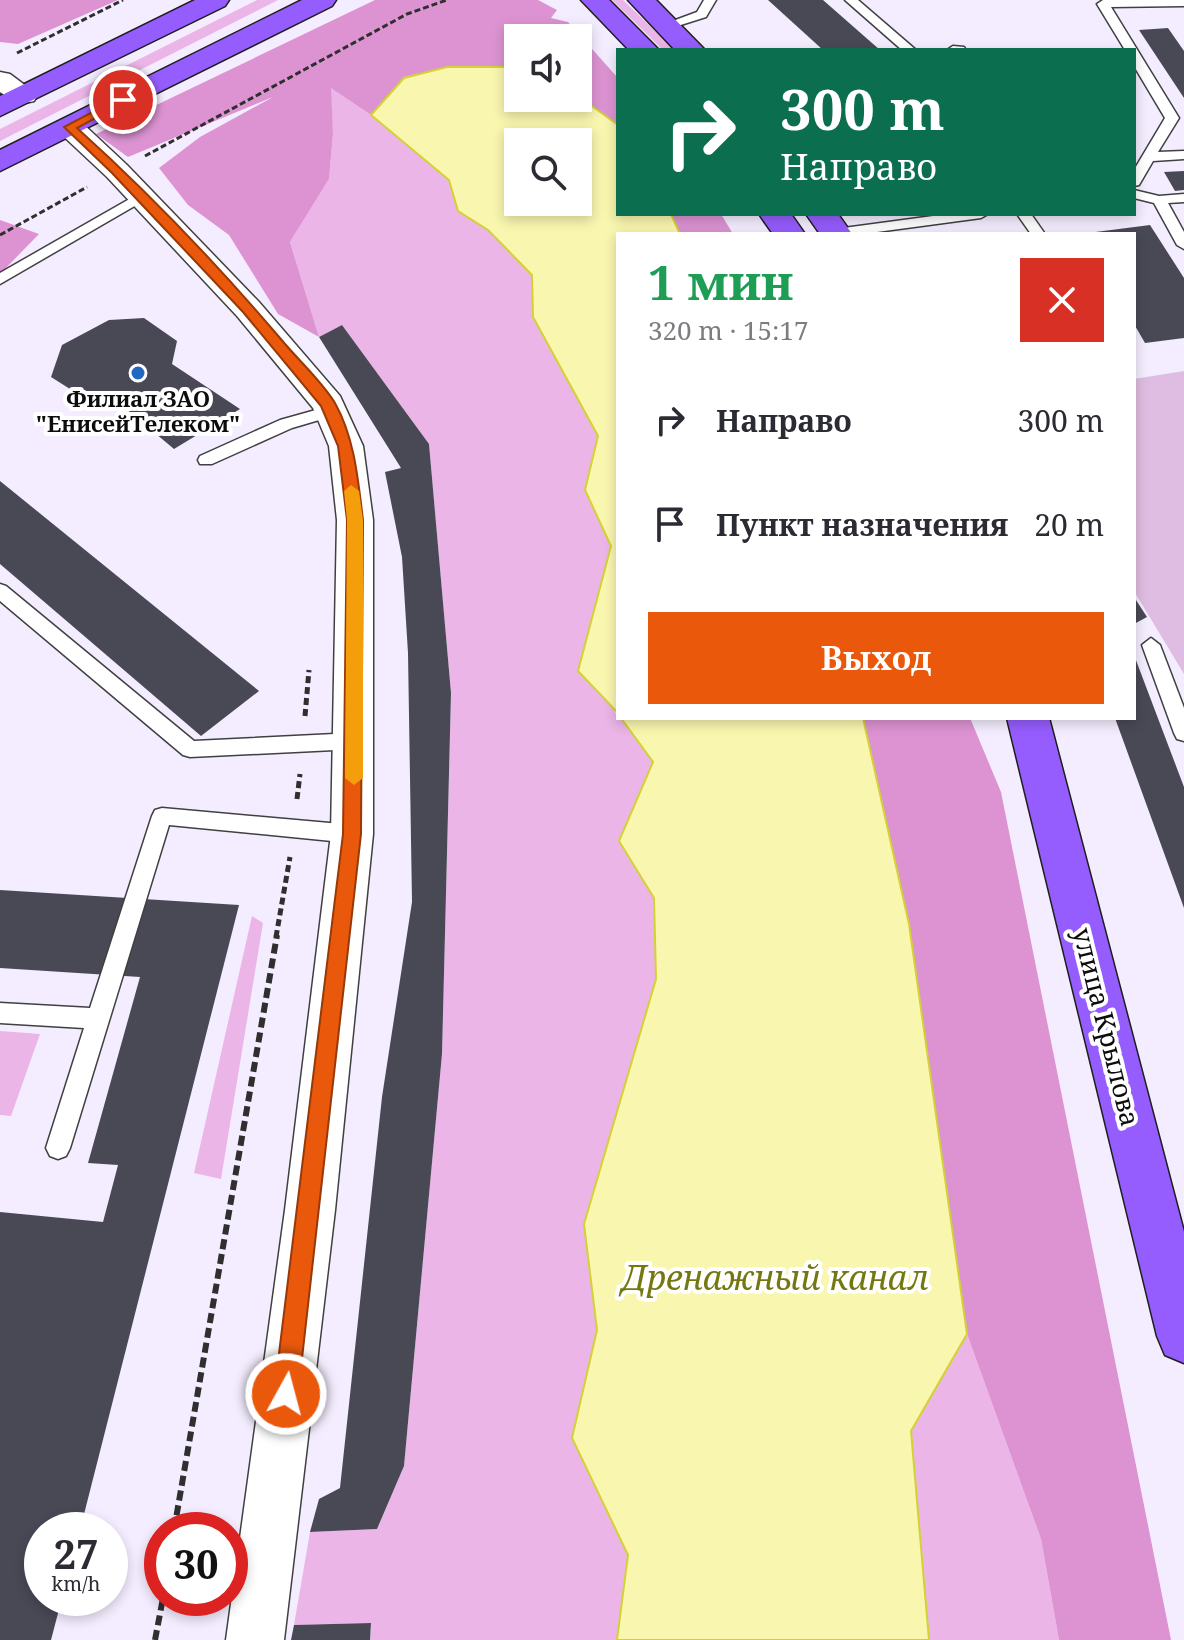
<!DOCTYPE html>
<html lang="ru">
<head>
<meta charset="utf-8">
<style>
	:root { --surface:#fff; --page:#f7f7f7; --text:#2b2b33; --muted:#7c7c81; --accent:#ea580c }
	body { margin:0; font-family:"Noto Serif",serif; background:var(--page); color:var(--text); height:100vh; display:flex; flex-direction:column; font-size:30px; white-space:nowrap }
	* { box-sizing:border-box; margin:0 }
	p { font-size:26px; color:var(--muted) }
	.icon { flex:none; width:44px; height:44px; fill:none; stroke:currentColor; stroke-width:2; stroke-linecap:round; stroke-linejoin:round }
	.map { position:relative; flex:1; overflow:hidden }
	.drawer { position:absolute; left:616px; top:232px; width:520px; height:488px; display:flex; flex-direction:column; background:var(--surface); border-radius:0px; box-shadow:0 4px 12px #0003 }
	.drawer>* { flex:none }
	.hud { position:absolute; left:616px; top:48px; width:520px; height:168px; border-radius:0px; box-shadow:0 4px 12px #0003; background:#0b6e4f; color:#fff; overflow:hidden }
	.buttons { position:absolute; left:504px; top:24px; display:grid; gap:16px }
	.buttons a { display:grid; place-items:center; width:88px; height:88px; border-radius:0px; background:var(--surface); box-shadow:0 4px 12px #0003; font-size:40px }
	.speed { position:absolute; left:24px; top:1512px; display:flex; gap:16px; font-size:40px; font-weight:700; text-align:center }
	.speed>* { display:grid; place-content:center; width:104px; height:104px; border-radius:50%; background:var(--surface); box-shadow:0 4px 12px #0003; line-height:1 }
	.speed small { font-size:20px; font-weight:400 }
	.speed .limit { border:12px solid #d22; background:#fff; color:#111 }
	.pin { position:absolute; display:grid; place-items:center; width:68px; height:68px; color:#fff; margin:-34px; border:4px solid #fff; border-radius:50%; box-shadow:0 2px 8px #0007 }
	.me { position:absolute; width:88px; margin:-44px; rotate:7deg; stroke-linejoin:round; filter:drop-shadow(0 0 6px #0008) }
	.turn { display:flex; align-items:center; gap:28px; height:168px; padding:0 32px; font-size:36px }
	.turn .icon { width:104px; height:104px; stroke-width:2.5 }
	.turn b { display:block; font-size:56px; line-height:68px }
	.round { display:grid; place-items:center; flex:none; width:84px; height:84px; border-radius:0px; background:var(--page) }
	.headline { display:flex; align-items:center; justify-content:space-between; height:136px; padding:0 32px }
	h1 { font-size:48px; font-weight:700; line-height:60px; color:#1e9e55 }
	.primary-button { display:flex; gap:16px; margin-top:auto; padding:16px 32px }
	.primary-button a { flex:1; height:92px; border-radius:0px; background:var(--accent); color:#fff; font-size:32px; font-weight:700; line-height:92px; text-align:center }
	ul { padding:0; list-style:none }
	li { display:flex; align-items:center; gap:24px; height:104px; padding:0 32px }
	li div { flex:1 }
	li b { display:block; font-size:30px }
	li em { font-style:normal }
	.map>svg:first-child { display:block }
	.green { fill:#ebb5e7 }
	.forest { fill:#dd93d2 }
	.cemetery { fill:#dfbde2 }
	.water { fill:#f9f6af; stroke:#d3d233; stroke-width:2; fill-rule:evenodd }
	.building { fill:#494956 }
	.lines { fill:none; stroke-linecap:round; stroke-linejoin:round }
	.service-casing { stroke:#404040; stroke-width:3 }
	.minor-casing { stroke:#404040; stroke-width:3 }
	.tertiary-casing { stroke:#404040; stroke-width:3 }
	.primary-casing { stroke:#1e1e1e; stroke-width:3 }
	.path-far2 { stroke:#2f2f2f; stroke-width:3; stroke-dasharray:6 3; stroke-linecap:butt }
	.path-far1 { stroke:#2f2f2f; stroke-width:5; stroke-dasharray:7 4; stroke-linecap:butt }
	.path { stroke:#2f2f2f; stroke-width:6; stroke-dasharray:10 5; stroke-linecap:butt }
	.service { fill:#fff; fill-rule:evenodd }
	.minor { fill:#fff; fill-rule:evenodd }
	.tertiary { fill:#fff; fill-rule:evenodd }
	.primary { fill:#965dfe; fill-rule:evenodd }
	.route { fill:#ea580c; stroke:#983908; stroke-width:2 }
	.slow { fill:#f59e0b }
	.poi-dot { fill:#1f69c3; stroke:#fff; stroke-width:3 }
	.labels { text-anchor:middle; stroke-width:8; stroke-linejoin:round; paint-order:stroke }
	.far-poi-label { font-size:22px; font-weight:bold; fill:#0d0d0d; stroke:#fff }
	.street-label { font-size:26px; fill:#0d0d0d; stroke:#fff }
	.near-water-label { font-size:34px; font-style:italic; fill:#757811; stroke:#fff }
</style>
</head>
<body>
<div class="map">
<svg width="1184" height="1640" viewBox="0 0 1184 1640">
	<rect width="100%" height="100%" fill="#f4edff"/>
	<g class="green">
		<polygon points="257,0 278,0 0,141 0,129"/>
		<polygon points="612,0 623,0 675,50 663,50"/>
		<polygon points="330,87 371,115 449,180 458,211 488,230 532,275 533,317 598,437 585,490 611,546 579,671 611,704 618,718 621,718 653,762 619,841 654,898 656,979 584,1224 597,1330 572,1438 628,1555 617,1640 370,1640 371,1623 294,1625 310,1532 377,1529 404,1466 442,1054 451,693 429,444 342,325 319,337 290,242 329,179 333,134"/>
		<polygon points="252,916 263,923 221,1179 194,1173"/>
		<polygon points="0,1031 40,1034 11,1116 0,1115"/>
		<polygon points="967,1334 1041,1539 1059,1640 929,1640 911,1431"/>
	</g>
	<g class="forest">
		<polygon points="0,0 118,0 18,44 0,42"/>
		<polygon points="375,0 538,0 557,10 551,18 568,22 618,78 618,125 578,96 578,38 518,38 518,67 447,67 404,77 371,115 331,88 333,134 329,179 290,242 319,337 278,314 229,235 188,205 159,168 200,137 273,97 128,157 96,134"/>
		<polygon points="671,214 721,214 733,234 680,234"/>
		<polygon points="0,220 39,234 0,274"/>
		<polygon points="863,718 970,718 1001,792 1171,1640 1059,1640 1041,1539 967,1334 909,924"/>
	</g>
	<polygon class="cemetery" points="1184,371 1184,674 1134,591 1134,379"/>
	<g class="water">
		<path d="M447,67H518V98L578,96L618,125V214H671L680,234H618V713L578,671L611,546L585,490L598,436L533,317L532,275L488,230L458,211L449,180L371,115L404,78ZM518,142H578V202H518Z"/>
		<polygon points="621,718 863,718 909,924 967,1334 911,1431 929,1640 617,1640 628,1555 572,1438 597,1330 584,1224 656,979 654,898 619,841 653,762"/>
	</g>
	<g class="building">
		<polygon points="768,0 823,0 880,50 823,50"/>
		<polygon points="1168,28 1184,51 1184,98 1139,30"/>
		<polygon points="1184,171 1184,190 1175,191 1164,172"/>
		<polygon points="1150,225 1184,278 1184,338 1145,343 1134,324 1134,234 1080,234"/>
		<polygon points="144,318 177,341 172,364 240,409 174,449 118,402 89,401 51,377 62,345 109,320"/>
		<polygon points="342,325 429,444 451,693 442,1054 404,1466 377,1529 310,1532 319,1499 340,1488 382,1097 412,902 408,653 402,557 385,472 401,468 319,337"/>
		<polygon points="0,481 259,691 201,736 0,564"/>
		<polygon points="1134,597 1147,617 1134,624"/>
		<polygon points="1134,655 1184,787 1184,908 1115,718 1134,718"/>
		<polygon points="0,890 239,905 80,1530 42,1530 42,1598 62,1598 51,1640 0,1640 0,1212 103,1222 118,1165 88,1163 140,977 0,968"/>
		<polygon points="371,1623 370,1640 291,1640 294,1625"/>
	</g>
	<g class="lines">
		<g class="service-casing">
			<g id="service">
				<polygon points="704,0 716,0 706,17 668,29 662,25 697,12"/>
				<polygon points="845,0 858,0 916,50 902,50"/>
				<polygon points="1184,0 1184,6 1111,7 1179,118 1158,152 1184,151 1184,159 1153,161 1139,185 1134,186 1134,170 1165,118 1134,66 1134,50 1125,50 1097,4 1103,0"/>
				<polygon points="953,46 964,47 966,50 947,50"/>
				<polygon points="1134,190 1159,196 1184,194 1184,202 1168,203 1184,232 1184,249 1177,245 1154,203 1134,198"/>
				<polygon points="140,193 147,197 145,200 0,284 0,273"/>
				<polygon points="948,214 988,214 981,218 862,234 829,233 836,229"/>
				<polygon points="1017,214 1031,214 1045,234 1031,234"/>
				<polygon points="330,406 336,407 336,415 292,428 212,464 200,464 198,460 200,456 280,420"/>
				<polygon points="0,584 6,586 194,741 355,733 362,735 365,741 362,747 355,749 190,757 183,755 0,601"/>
				<polygon points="1151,638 1160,645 1184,708 1184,741 1177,739 1174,733 1142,645"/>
				<polygon points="162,808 352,825 359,828 362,834 359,840 352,843 169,825 70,1148 66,1156 58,1159 50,1156 46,1148 84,1028 0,1023 0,1003 90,1008 152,816 155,810"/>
			</g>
		</g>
		<g class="minor-casing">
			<polygon id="minor" points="70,119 80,121 127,165 259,302 340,396 363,446 373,520 373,834 335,1210 284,1640 226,1640 285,1210 331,834 337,520 329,446 313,408 237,316 107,177 60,133 56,127 60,121"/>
		</g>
		<g class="tertiary-casing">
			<path id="tertiary" d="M0,72L10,74L38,95L34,101C20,105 12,100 0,92Z"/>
		</g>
		<g class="primary-casing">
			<g id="primary">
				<polygon points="195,0 229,0 225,6 0,116 0,96"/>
				<polygon points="302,0 336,0 332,6 0,171 0,150"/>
				<polygon points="581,0 609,0 659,50 629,50"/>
				<polygon points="628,0 656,0 705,50 675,50"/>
				<polygon points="759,214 791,214 805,234 773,234"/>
				<polygon points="806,214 838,214 852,234 820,234"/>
				<polygon points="1007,718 1049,718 1184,1232 1184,1363 1165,1355 1157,1336"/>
			</g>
		</g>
		<g class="path-far2">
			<polyline points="17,53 123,0"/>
			<polyline points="145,156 407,14 447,0"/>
			<polyline points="0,235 87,187"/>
		</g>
		<g class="path-far1">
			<polyline points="305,716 309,670"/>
			<polyline points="297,799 300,774"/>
			<polyline points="276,937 290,857"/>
		</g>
		<g class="path">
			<polyline points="174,1530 277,935"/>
			<polyline points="155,1640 163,1598"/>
		</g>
		<use href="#service" class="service"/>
		<use href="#minor" class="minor"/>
		<use href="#tertiary" class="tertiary"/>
		<use href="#primary" class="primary"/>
	</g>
	<path class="route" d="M119,98L129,100L77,128C149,193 217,264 280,338C297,359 321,380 335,403C355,439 358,480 363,520L361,834L298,1394L294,1402L286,1406L278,1402L274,1394L343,834L347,520L338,446L321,406L243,312L112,173L64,127Z"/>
	<polygon class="slow" points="351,485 359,491 363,520 363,778 354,785 345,778 347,520 344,491"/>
	<circle class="poi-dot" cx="138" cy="373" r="8"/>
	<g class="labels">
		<g class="far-poi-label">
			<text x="138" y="407">Филиал ЗАО<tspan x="138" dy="25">"ЕнисейТелеком"</tspan></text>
		</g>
		<g class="street-label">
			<text transform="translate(1106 1027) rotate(76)" y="9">улица Крылова</text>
		</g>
		<g class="near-water-label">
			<text x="775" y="1290">Дренажный канал</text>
		</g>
	</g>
</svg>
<div class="buttons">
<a><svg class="icon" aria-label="sound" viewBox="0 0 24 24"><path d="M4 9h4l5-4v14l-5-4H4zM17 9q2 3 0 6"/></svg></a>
<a><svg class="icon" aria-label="search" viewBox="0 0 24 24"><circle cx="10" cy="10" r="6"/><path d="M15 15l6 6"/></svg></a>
</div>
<div class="speed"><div>27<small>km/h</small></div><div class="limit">30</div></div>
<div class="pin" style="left:123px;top:100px;background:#d93025"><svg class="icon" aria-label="arrive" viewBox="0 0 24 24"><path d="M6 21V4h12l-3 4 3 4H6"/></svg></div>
<svg class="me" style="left:286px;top:1394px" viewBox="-20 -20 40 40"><circle r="17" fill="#ea580c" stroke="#fff" stroke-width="3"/><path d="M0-11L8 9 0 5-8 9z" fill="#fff"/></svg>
<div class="hud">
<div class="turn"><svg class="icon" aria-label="right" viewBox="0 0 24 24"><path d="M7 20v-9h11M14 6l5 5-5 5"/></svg><div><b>300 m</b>Направо</div></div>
</div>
<section class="drawer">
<div class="headline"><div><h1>1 мин</h1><p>320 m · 15:17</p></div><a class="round" style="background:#d93025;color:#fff"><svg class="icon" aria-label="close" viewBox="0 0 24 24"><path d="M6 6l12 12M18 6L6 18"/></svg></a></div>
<ul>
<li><svg class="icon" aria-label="right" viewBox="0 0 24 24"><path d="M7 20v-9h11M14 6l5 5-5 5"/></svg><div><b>Направо</b></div><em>300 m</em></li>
<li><svg class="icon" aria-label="arrive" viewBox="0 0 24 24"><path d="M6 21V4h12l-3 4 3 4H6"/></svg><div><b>Пункт назначения</b></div><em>20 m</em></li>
</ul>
<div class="primary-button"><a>Выход</a></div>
</section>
</div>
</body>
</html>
